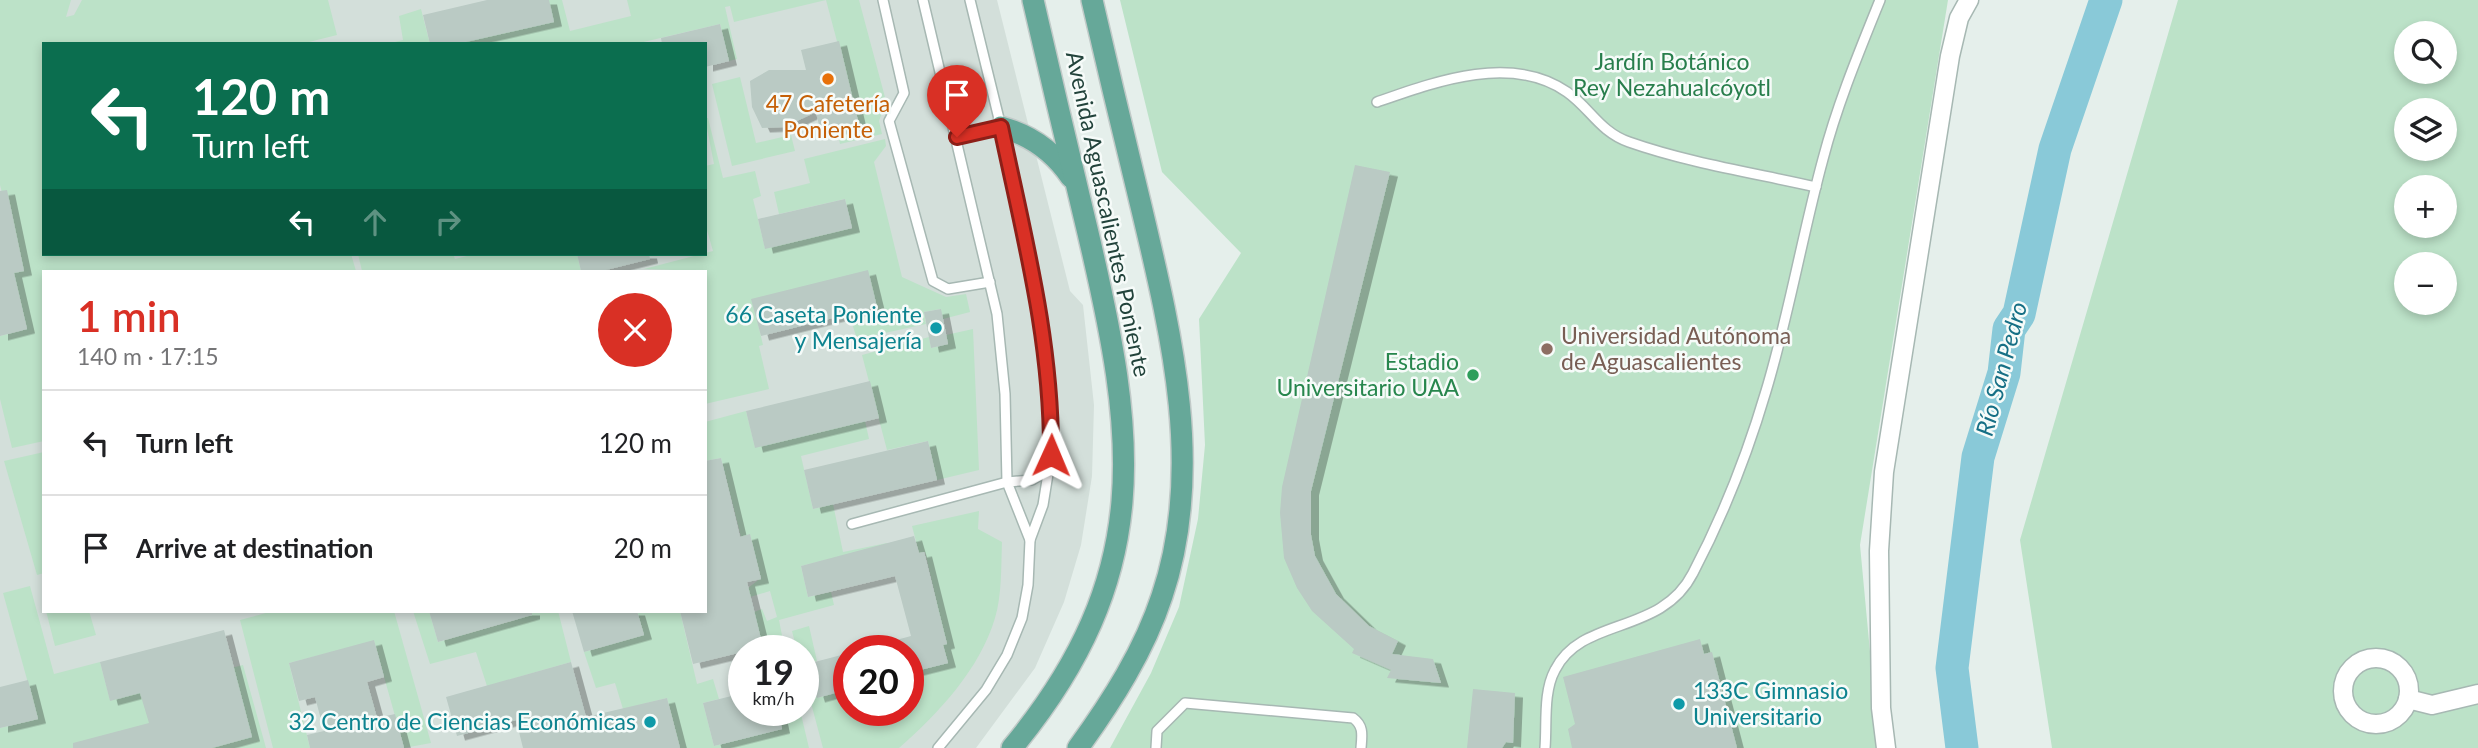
<!DOCTYPE html>
<html lang="en">
<head>
<meta charset="utf-8">
<style>
	:root { --surface:#fff; --page:#f2f2f2; --text:#202124; --muted:#757577; --line:#e0e0e0; --accent:#d93025 }
	body { margin:0; font-family:Lato,sans-serif; background:var(--page); color:var(--text); height:100vh; display:flex; flex-direction:column; font-size:26px; white-space:nowrap }
	* { box-sizing:border-box; margin:0 }
	p { font-size:23px; color:var(--muted) }
	.icon { flex:none; width:38px; height:38px; fill:none; stroke:currentColor; stroke-width:2; stroke-linecap:round; stroke-linejoin:round }
	.map { position:relative; flex:1; overflow:hidden }
	.drawer { position:absolute; left:42px; top:270px; width:665px; height:343px; display:flex; flex-direction:column; background:var(--surface); border-radius:0px; box-shadow:0 4px 10px #0003 }
	.drawer>* { flex:none }
	.banner { position:absolute; left:42px; top:42px; width:665px; height:214px; border-radius:0px; box-shadow:0 4px 10px #0003; background:#0b6e4f; color:#fff; overflow:hidden }
	.tools { position:absolute; left:2394px; top:21px; display:grid; gap:14px }
	.tools a { display:grid; place-items:center; width:63px; height:63px; border-radius:50%; background:var(--surface); box-shadow:0 4px 10px #0003; font-size:35px }
	.speed { position:absolute; left:728px; top:635px; display:flex; gap:14px; font-size:35px; font-weight:700; text-align:center }
	.speed>* { display:grid; place-content:center; width:91px; height:91px; border-radius:50%; background:var(--surface); box-shadow:0 4px 10px #0003; line-height:1 }
	.speed small { font-size:18px; font-weight:400 }
	.speed .limit { border:10px solid #d22; background:#fff; color:#111 }
	.pin { position:absolute; display:grid; place-items:center; width:60px; height:60px; color:#fff; margin:-72px -30px; border-radius:50% 50% 50% 0; rotate:-45deg; box-shadow:0 0 7px #0007 }
	.pin .icon { rotate:45deg }
	.me { position:absolute; width:77px; margin:-38px; rotate:1deg; stroke-linejoin:round; filter:drop-shadow(0 0 5px #0008) }
	.turn { display:flex; align-items:center; gap:24px; height:147px; padding:0 35px; font-size:32px }
	.turn .icon { width:91px; height:91px; stroke-width:2.5 }
	.turn b { display:block; font-size:49px; line-height:60px }
	.lanes { display:flex; align-items:center; height:66px; padding:0 35px; background:#0003; justify-content:center; gap:35px; direction:ltr }
	.lanes .off { opacity:.35 }
	.round { display:grid; place-items:center; flex:none; width:74px; height:74px; border-radius:37px; background:var(--page) }
	.head { display:flex; align-items:center; justify-content:space-between; height:119px; padding:0 35px }
	h1 { font-size:42px; font-weight:600; line-height:52px; color:var(--accent) }
	ul { padding:0; list-style:none }
	li { display:flex; align-items:center; gap:21px; height:105px; padding:0 35px; border-top:2px solid var(--line) }
	li div { flex:1 }
	li b { display:block; font-size:26px }
	li em { font-style:normal }
	.map>svg:first-child { display:block }
	.built { fill:#d3dfda; fill-rule:evenodd }
	.green { fill:#bce2c8; fill-rule:evenodd }
	.lines { fill:none; stroke-linecap:round; stroke-linejoin:round }
	.river { stroke:#89c9d8; stroke-width:33 }
	.building { fill:#bacac4; filter:url(#shadow) }
	.lane-casing { stroke:#a7b8b3; stroke-width:12 }
	.street-casing { stroke:#a7b8b3; stroke-width:21 }
	.primary-casing { stroke:#c1cac8; stroke-width:24 }
	.lane { stroke:#fff; stroke-width:9 }
	.street { stroke:#fff; stroke-width:18 }
	.primary { stroke:#66a899; stroke-width:21 }
	.route-casing { stroke:#8d1f18; stroke-width:18 }
	.route { stroke:#d93025; stroke-width:12 }
	.food-dot { fill:#e8710a; stroke:#f6fbf9; stroke-width:2.5 }
	.culture-dot { fill:#0f9aa8; stroke:#f6fbf9; stroke-width:2.5 }
	.education-dot { fill:#8d6e63; stroke:#f6fbf9; stroke-width:2.5 }
	.leisure-dot { fill:#2e9e5b; stroke:#f6fbf9; stroke-width:2.5 }
	.labels { text-anchor:middle; stroke-width:5; stroke-linejoin:round; paint-order:stroke }
	.park-label { font-size:23px; fill:#287e4c; stroke:#f6fbf9 }
	.food-label { font-size:23px; fill:#c56008; stroke:#f6fbf9 }
	.street-label { font-size:23px; fill:#22433b; stroke:#f6fbf9 }
	.culture-label { font-size:23px; fill:#0d838f; stroke:#f6fbf9; text-anchor:end }
	.education-label { font-size:23px; fill:#785e54; stroke:#f6fbf9; text-anchor:start }
	.leisure-label { font-size:23px; fill:#27864d; stroke:#f6fbf9; text-anchor:end }
	.water-label { font-size:24px; font-style:italic; fill:#166f85; stroke:#f6fbf9 }
</style>
</head>
<body>
<div class="map">
<svg width="2478" height="748" viewBox="0 0 2478 748">
	<defs>
		<filter id="shadow"><feDropShadow dx="8" dy="4.5" stdDeviation="0" flood-color="#0004"/></filter>
	</defs>
	<rect width="100%" height="100%" fill="#e5efeb"/>
	<path class="built" d="M0,0H997L1070,291L1083,305L1094,405L1092,476L1081,545L1064,602L1035,668L976,748H0ZM44,44H705V254H44ZM44,271H705V611H44ZM744,651H803V710H744ZM849,651H908V710H849Z"/>
	<g class="green">
		<polygon points="0,0 71,0 66,17 74,15 82,0 328,0 337,35 301,44 44,44 44,254 351,254 356,271 44,271 44,441 12,448 0,399 0,336 27,329 18,292 0,296 16,248 0,185"/>
		<polygon points="549,0 562,0 570,31 631,16 627,0 826,0 734,22 730,6 725,7 737,59 729,61 720,24 635,44 457,44"/>
		<polygon points="826,0 859,0 886,101 879,121 882,134 840,144 837,130 859,124"/>
		<polygon points="1120,0 1948,0 1860,545 1879,748 1110,748 1151,673 1179,607 1198,519 1205,445 1199,319 1241,253 1162,172"/>
		<path d="M2178,0H2478V748H2052L2020,540ZM2406,33H2445V72H2406ZM2406,110H2445V149H2406ZM2406,187H2445V226H2406ZM2406,264H2445V303H2406Z"/>
		<polygon points="421,9 430,44 387,44 403,40 399,16"/>
		<polygon points="740,77 756,143 791,135 795,151 732,166 712,84"/>
		<polygon points="705,118 708,118 723,178 755,171 761,196 753,199 765,248 852,228 845,199 779,214 774,192 810,183 804,159 885,139 886,146 874,162 902,277 946,297 966,294 970,312 943,319 940,309 924,312 926,324 857,339 849,314 877,307 752,299 763,345 759,346 769,389 705,404 705,271 644,269 713,251 705,223 705,166 714,164"/>
		<polygon points="358,254 453,254 455,259 475,254 577,254 581,271 362,271"/>
		<polygon points="973,329 979,470 937,480 928,441 887,450 862,355 929,337 931,348 948,344 946,335"/>
		<polygon points="746,411 755,447 865,421 869,439 801,456 813,509 833,504 843,552 887,543 887,545 801,566 808,597 831,592 834,605 779,620 785,651 747,651 763,647 754,612 762,609 767,621 777,617 770,591 750,597 748,588 761,578 750,535 741,537 721,458 705,461 705,422"/>
		<polygon points="44,452 44,573 37,575 4,461"/>
		<path d="M979,511L978,529L1002,542C1001,567 1002,595 995,618C980,669 938,714 899,748H823L803,673V651H797L792,631L809,626L817,661L807,664L817,698L849,689V710H908V673L948,663L943,645L947,643L935,604L937,603L925,552L919,553L912,526Z"/>
		<polygon points="30,586 54,674 100,662 110,700 243,665 266,748 0,748 0,728 38,719 3,593"/>
		<polygon points="46,611 89,611 96,635 55,646"/>
		<polygon points="273,611 394,611 431,743 404,748 374,641 289,663 310,748 273,748 240,620"/>
		<polygon points="413,611 429,611 438,642 519,619 517,611 558,611 571,662 487,686 476,652 430,664"/>
		<polygon points="637,611 680,611 697,684 713,679 719,699 703,703 714,746 782,729 778,711 800,710 809,748 680,748 667,698 623,709 615,683 596,688 584,652 644,635"/>
	</g>
	<g class="lines">
		<polyline class="river" points="1962,748 1952,668 1978,457 2004,373 2009,329 2019,314 2055,149 2106,0"/>
	</g>
	<g class="building">
		<polygon points="487,0 549,0 554,22 457,44 430,44 423,15"/>
		<polygon points="720,24 729,61 705,67 705,44 662,44 661,38"/>
		<polygon points="839,41 859,125 821,134 816,112 784,127 762,128 752,107 750,81 769,70 806,70 801,50"/>
		<polygon points="1355,165 1390,172 1311,491 1311,535 1315,556 1336,594 1369,626 1398,641 1392,654 1433,659 1441,683 1387,678 1391,670 1352,653 1354,649 1312,611 1297,588 1284,558 1280,513 1282,487"/>
		<polygon points="7,190 24,271 14,273 27,329 0,336 0,191"/>
		<polygon points="845,199 852,228 765,249 758,219"/>
		<polygon points="577,254 649,254 650,259 602,271 581,271"/>
		<polygon points="868,270 877,307 761,336 751,299"/>
		<polygon points="941,309 948,344 931,348 924,312"/>
		<polygon points="870,381 879,418 755,448 746,411"/>
		<polygon points="928,441 937,480 813,509 804,470"/>
		<polygon points="721,458 740,537 750,534 761,579 747,582 763,647 693,664 680,611 705,611 705,461"/>
		<polygon points="914,536 919,553 924,552 947,644 943,645 948,663 908,673 908,651 875,651 874,646 911,636 895,576 808,597 801,566"/>
		<polygon points="429,611 532,611 532,615 438,642"/>
		<polygon points="572,611 637,611 644,635 584,652"/>
		<polygon points="224,630 252,737 212,748 73,748 73,743 149,723 140,693 110,701 100,662"/>
		<polygon points="1700,639 1704,654 1712,652 1737,748 1572,748 1568,729 1575,724 1563,677"/>
		<polygon points="374,640 384,677 367,682 377,718 395,714 404,748 310,748 307,735 324,731 315,697 299,701 289,663"/>
		<polygon points="849,653 849,689 817,698 807,664"/>
		<polygon points="571,662 586,717 667,698 680,748 523,748 516,720 457,736 446,697"/>
		<polygon points="28,680 38,719 0,728 0,687"/>
		<polygon points="1473,689 1515,693 1513,743 1506,742 1502,748 1467,748"/>
		<polygon points="744,693 744,710 778,710 782,729 714,746 703,703"/>
	</g>
	<g class="lines">
		<g class="lane-casing">
			<g id="lane">
				<polyline points="883,0 904,93 889,121 933,281 948,289 990,282"/>
				<polyline points="923,0 997,314 1005,394 1007,482 1030,540"/>
				<path d="M1377,102C1434,82 1511,53 1567,92C1590,108 1600,132 1629,142C1689,163 1754,173 1816,187"/>
				<polyline points="957,137 1001,127"/>
				<polyline points="852,524 1007,482 1032,480 1050,469"/>
				<polyline points="938,748 986,690 1007,655 1022,618 1028,585 1030,540 1043,505 1051,455 1052,400 1046,346 1001,127 970,0"/>
				<path d="M1156,748L1157,731L1185,703L1353,718C1364,726 1362,735 1361,748"/>
				<path d="M1545,748C1547,724 1543,692 1555,670C1582,616 1661,636 1693,573C1723,516 1748,452 1766,391C1789,315 1802,236 1823,159C1837,105 1859,52 1880,0"/>
			</g>
		</g>
		<g class="street-casing">
			<g id="street">
				<circle cx="2376" cy="691" r="33"/>
				<polyline points="2408,699 2432,705 2478,694"/>
				<polyline points="1886,748 1881,708 1879,551 1884,472 1950,56 1959,18 1969,0"/>
			</g>
		</g>
		<g class="primary-casing">
			<g id="primary">
				<path d="M1001,127C1030,135 1054,152 1071,177"/>
				<path d="M1012,748C1156,574 1136,437 1088,233C1069,155 1051,78 1033,0"/>
				<path d="M1078,748C1112,701 1144,651 1162,596C1205,469 1171,332 1141,206C1124,137 1108,69 1092,0"/>
			</g>
		</g>
		<use href="#lane" class="lane"/>
		<use href="#street" class="street"/>
		<use href="#primary" class="primary"/>
	</g>
	<g class="lines">
		<g class="route-casing">
			<path id="route" d="M957,137L1001,127C1024,237 1052,341 1051,455"/>
		</g>
		<use href="#route" class="route"/>
	</g>
	<circle class="food-dot" cx="828" cy="79" r="7"/>
	<g class="culture-dot">
		<circle cx="936" cy="328" r="7"/>
		<circle cx="1679" cy="704" r="7"/>
		<circle cx="650" cy="722" r="7"/>
	</g>
	<circle class="education-dot" cx="1547" cy="349" r="7"/>
	<circle class="leisure-dot" cx="1473" cy="375" r="7"/>
	<g class="labels">
		<g class="park-label">
			<text x="1672" y="70">Jardín Botánico<tspan x="1672" dy="26">Rey Nezahualcóyotl</tspan></text>
		</g>
		<g class="food-label">
			<text x="828" y="112">47 Cafetería<tspan x="828" dy="26">Poniente</tspan></text>
		</g>
		<g class="street-label">
			<text transform="translate(1108 214) rotate(78)" y="8">Avenida Aguascalientes Poniente</text>
		</g>
		<g class="culture-label">
			<text x="922" y="323">66 Caseta Poniente<tspan x="922" dy="26">y Mensajería</tspan></text>
			<text x="1693" y="699" text-anchor="start">133C Gimnasio<tspan x="1693" dy="26">Universitario</tspan></text>
			<text x="636" y="730">32 Centro de Ciencias Económicas</text>
		</g>
		<g class="education-label">
			<text x="1561" y="344">Universidad Autónoma<tspan x="1561" dy="26">de Aguascalientes</tspan></text>
		</g>
		<g class="leisure-label">
			<text x="1459" y="370">Estadio<tspan x="1459" dy="26">Universitario UAA</tspan></text>
		</g>
		<g class="water-label">
			<text transform="translate(2002 369) rotate(-75)" y="8">Río San Pedro</text>
		</g>
	</g>
</svg>
<div class="tools">
<a><svg class="icon" aria-label="search" viewBox="0 0 24 24"><circle cx="10" cy="10" r="6"/><path d="M15 15l6 6"/></svg></a>
<a><svg class="icon" aria-label="layers" viewBox="0 0 24 24"><path d="M12 4l9 5-9 5-9-5zM3 14l9 5 9-5"/></svg></a>
<a>+</a>
<a>−</a>
</div>
<div class="speed"><div>19<small>km/h</small></div><div class="limit">20</div></div>
<div class="pin" style="left:957px;top:137px;background:#d93025"><svg class="icon" aria-label="arrive" viewBox="0 0 24 24"><path d="M6 21V4h12l-3 4 3 4H6"/></svg></div>
<svg class="me" style="left:1051px;top:455px" viewBox="-20 -20 40 40"><path d="M0-17L14 15 0 8-14 15z" fill="#d93025" stroke="#fff" stroke-width="4"/></svg>
<div class="banner">
<div class="turn"><svg class="icon" aria-label="left" viewBox="0 0 24 24"><path d="M17 20v-9H6M10 6l-5 5 5 5"/></svg><div><b>120 m</b>Turn left</div></div>
<div class="lanes"><svg class="icon" aria-label="left" viewBox="0 0 24 24"><path d="M17 20v-9H6M10 6l-5 5 5 5"/></svg><svg class="icon off" aria-label="ahead" viewBox="0 0 24 24"><path d="M12 20V5M6 11l6-6 6 6"/></svg><svg class="icon off" aria-label="right" viewBox="0 0 24 24"><path d="M7 20v-9h11M14 6l5 5-5 5"/></svg></div>
</div>
<section class="drawer">
<div class="head"><div><h1>1 min</h1><p>140 m · 17:15</p></div><a class="round" style="background:#d93025;color:#fff"><svg class="icon" aria-label="close" viewBox="0 0 24 24"><path d="M6 6l12 12M18 6L6 18"/></svg></a></div>
<ul>
<li><svg class="icon" aria-label="left" viewBox="0 0 24 24"><path d="M17 20v-9H6M10 6l-5 5 5 5"/></svg><div><b>Turn left</b></div><em>120 m</em></li>
<li><svg class="icon" aria-label="arrive" viewBox="0 0 24 24"><path d="M6 21V4h12l-3 4 3 4H6"/></svg><div><b>Arrive at destination</b></div><em>20 m</em></li>
</ul>
</section>
</div>
</body>
</html>
